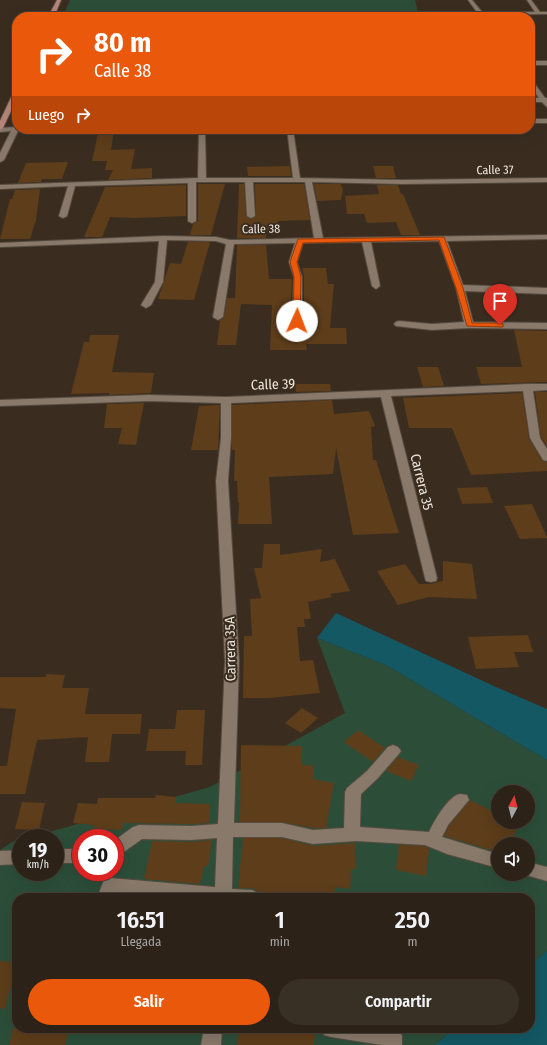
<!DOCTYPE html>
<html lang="es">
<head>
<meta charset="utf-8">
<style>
	:root { --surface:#2c2218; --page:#382f25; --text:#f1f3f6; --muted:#a6a4a2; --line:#483f37; --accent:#ea580c }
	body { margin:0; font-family:"Fira Sans Condensed",sans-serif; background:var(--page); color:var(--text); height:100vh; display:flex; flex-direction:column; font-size:15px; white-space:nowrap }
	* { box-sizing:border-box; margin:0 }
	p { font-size:13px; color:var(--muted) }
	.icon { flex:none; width:22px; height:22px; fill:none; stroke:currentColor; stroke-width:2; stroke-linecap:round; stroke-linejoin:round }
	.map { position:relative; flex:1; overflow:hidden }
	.sheet { position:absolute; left:12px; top:893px; width:523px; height:140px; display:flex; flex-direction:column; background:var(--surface); border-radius:16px; box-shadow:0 4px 16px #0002,0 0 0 1px var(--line) }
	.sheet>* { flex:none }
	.hud { position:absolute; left:12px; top:12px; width:523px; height:122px; border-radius:16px; box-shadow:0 4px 16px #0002,0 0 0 1px var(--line); background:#ea580c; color:#fff; overflow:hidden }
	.needle { width:26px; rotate:7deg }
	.fabs { position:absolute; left:491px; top:785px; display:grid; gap:8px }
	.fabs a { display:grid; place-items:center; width:44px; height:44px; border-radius:50%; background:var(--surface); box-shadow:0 4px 16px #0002,0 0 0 1px var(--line); font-size:20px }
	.speed { position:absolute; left:12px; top:829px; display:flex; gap:8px; font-size:20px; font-weight:700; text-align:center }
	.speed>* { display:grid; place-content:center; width:52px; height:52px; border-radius:50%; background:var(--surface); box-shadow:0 4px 16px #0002,0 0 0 1px var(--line); line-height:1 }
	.speed small { font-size:10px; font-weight:400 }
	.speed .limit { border:6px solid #d22; background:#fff; color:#111 }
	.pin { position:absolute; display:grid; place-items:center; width:34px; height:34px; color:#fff; margin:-41px -17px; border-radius:50% 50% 50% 0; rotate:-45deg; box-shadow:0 0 4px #0007 }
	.pin .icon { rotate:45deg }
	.me { position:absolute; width:44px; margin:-22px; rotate:2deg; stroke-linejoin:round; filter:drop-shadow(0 0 3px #0008) }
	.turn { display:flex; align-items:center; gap:14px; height:84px; padding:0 16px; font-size:18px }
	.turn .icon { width:52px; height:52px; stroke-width:2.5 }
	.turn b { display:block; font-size:28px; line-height:34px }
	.then { display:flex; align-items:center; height:38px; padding:0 16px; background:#0003; gap:8px; font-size:15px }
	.eta { display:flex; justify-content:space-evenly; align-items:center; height:68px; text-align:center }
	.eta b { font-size:24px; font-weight:600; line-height:28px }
	.button { display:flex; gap:8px; margin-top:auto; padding:8px 16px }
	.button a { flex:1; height:46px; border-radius:24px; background:var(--accent); color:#fff; font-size:16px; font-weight:600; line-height:46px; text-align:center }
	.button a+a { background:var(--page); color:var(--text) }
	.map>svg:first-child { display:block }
	.green { fill:#2c4e39; fill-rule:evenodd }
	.water { fill:#135863 }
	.building { fill:#5d3d1a }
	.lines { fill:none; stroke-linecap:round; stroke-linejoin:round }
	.street-casing { stroke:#564b3f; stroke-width:2 }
	.primary-casing { stroke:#564b3f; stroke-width:2 }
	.street { fill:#88796a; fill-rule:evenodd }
	.primary { fill:#b8857b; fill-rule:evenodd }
	.route { fill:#ea580c; stroke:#983908 }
	.labels { text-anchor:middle; stroke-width:4; stroke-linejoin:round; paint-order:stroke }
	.far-street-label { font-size:12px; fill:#ede5dc; stroke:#3a2d20 }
	.street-label { font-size:14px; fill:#ede5dc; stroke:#3a2d20 }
</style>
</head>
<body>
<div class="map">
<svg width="547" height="1045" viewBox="0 0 547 1045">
	<rect width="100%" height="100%" fill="#3a2d20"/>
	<g class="green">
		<polygon points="70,0 415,0 419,17 63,17"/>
		<path d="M317,638L386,665L547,760V951L530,965V898H17V1028H455L435,1045H0V850L12,842L21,840V872H55V838H28L210,787L345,713ZM498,792H528V822H498ZM81,838H115V872H81ZM498,844H528V874H498Z"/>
	</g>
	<g class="water">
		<polygon points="336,613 496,687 547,709 547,760 386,665 317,638"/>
		<polygon points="547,951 547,1045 435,1045 455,1028 530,1028 530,965"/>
	</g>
	<g class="building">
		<polygon points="99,129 114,129 111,150 135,149 131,169 152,168 152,178 108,180 113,170 105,170 107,161 92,161"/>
		<polygon points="68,162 62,179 42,179 41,182 18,183 26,163"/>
		<polygon points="290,166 291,176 248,176 247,167"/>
		<polygon points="373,166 393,166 396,178 376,178"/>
		<polygon points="198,184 225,184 211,235 190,235 193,224 198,221"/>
		<polygon points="239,184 244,184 246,216 250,219 256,216 255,184 304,184 310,220 278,221 278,233 266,233 266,238 237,238"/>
		<polygon points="314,184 341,184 343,190 341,200 317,201"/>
		<polygon points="186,185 186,216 135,218 110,217 102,237 84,237 105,187"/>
		<polygon points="377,185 398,185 401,194 403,194 420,235 401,235 396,222 367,223 364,214 347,214 345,196 379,194"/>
		<polygon points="40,189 36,220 30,239 0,239 10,199 12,199 15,190"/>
		<polygon points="188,242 210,242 194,300 158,299 170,263 181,264"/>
		<polygon points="237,245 266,245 269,279 292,279 290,321 296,325 304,321 304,277 302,268 326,268 328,284 334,284 330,328 346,328 347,344 306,344 307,350 270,350 272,305 241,304 236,345 217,345 220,320 224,317 227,298 235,298"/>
		<polygon points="514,330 547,331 547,382 481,384 476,367 522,367"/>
		<polygon points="90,335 119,335 112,372 154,373 151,393 109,395 109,393 71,394 84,342 89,342"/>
		<polygon points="417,367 438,367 444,386 423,387"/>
		<polygon points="295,384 330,384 331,391 296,392"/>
		<polygon points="535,392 547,392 547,446 541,437"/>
		<polygon points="522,393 529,438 542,461 547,462 547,471 471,475 452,428 409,428 403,398"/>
		<polygon points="332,400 334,414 369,411 375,426 371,427 373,460 376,460 399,533 353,535 336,448 333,474 269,477 272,524 238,524 239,502 238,502 237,481 234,481 235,450 232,450 232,405"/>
		<polygon points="144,403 136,445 118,444 122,428 104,428 107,404"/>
		<polygon points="220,405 218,450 191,450 199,406"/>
		<polygon points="487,487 493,503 462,504 457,488"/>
		<polygon points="532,504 547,537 547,538 520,539 504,506"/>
		<polygon points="264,544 280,544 280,555 322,549 320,562 335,559 350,591 330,594 332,597 308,602 311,619 304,619 305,627 297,627 300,661 313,660 320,693 269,698 243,698 244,636 252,636 250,599 261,598 254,568 262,568"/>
		<polygon points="443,561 472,564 477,599 429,597 398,605 377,571 405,564 419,584 430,584 443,581"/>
		<polygon points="528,635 533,652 514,652 519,667 476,669 468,637"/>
		<polygon points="46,674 65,675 62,688 89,688 85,714 142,714 140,734 112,734 109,762 85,762 88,737 37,740 25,794 0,794 0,766 7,766 16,709 0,708 0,677 46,677"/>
		<polygon points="302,708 318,718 301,733 285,723"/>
		<polygon points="177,710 205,710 202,765 185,765 186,751 146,751 149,729 175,729"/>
		<polygon points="358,730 385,748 373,762 344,742"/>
		<polygon points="241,745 302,746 302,765 313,765 313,779 334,783 326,828 313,828 282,822 240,822"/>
		<polygon points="398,757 419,765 411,781 386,771"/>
		<polygon points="156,795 176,797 175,803 210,804 209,823 191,824 123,823 122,830 93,829 94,825 73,823 78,803 97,804 98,798 155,798"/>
		<polygon points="470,800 498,814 498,822 520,822 510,844 498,844 498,852 444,836 449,826"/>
		<polygon points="22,802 45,803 39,830 15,829"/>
		<polygon points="243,838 282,838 313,846 355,843 356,869 351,869 350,889 335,887 334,897 260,893 252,888 238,888"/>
		<polygon points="212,840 208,866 204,866 200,884 144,879 152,841 191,842"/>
		<polygon points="399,845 425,846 429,848 426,876 396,870"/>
		<polygon points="0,961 17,962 5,1009 0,1008"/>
		<polygon points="13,1028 69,1028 65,1045 9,1045"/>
		<polygon points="239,1028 260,1028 315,1034 314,1045 237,1045"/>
	</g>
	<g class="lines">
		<g class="street-casing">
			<g id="street">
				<polygon points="468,0 472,0 482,12 535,12 527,0 531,0 540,12 547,12 547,14 484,15 486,17 480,17 479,15 416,16 413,14 416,12 477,12"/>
				<polygon points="530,25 534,26 535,27 530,29"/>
				<rect x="530" y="61" width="17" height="4"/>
				<polygon points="530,79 532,80 545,98 547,98 547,107 542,102 530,102 530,98 539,98 530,85"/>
				<rect x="530" y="119" width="17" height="4"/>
				<polygon points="16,127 17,129 21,129 18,131 4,160 0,162 0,153 11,131 0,132 0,128"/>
				<polygon points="199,129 205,129 206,178 293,178 287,129 293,129 300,178 402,180 547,178 547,182 402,184 312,182 323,238 547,235 547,239 447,241 463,285 547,288 547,294 465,291 473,322 547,323 547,329 469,328 432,330 396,326 394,324 396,322 399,321 432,324 464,322 456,288 439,241 371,242 380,286 376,289 372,286 362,242 303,243 297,262 302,277 302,321 297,324 292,321 294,277 289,262 295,243 234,244 223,317 218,320 213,317 226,244 216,241 167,240 163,282 151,305 146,308 141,305 155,282 159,241 0,247 0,243 163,236 216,237 230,240 314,238 305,182 253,182 255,216 251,218 247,216 245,182 196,182 196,221 192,223 188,221 188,183 75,186 67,216 63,218 59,216 68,186 0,189 0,185 198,178"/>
				<path d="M527,384H547V390L533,391L540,438L547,449V461L543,460L530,438L523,391L391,396L437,578L436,581L431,582L426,581L425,578L381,397L231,403V438L228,481L239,661L234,823H282L313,830L344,828L345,792L347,788L367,771L388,747L393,745L398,747L401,751L398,755L377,779L361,794L360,827L429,832C433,823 449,794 461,794C462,794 466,795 467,795L469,800L448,825L442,837L498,854V868L447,854L425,845L356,841L313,844L282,837H233L232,889L252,890L258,893L261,898H170L116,893L115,898H97L104,880L110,878L215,887L217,838L191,840L142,839L121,854L115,856V840L133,827L139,825L191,826L218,824L225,661L216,481L221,438V403L149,401L0,406V400L149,395L226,397Z"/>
				<rect x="55" y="849" width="26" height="14"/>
				<polygon points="21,850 21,864 0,865 0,851"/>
				<polygon points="528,862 547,867 547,881 522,874 528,874"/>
				<polygon points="204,1028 222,1028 221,1045 201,1045"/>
				<polygon points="322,1028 395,1028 399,1029 402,1036 402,1045 382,1045 331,1037 324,1035"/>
			</g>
		</g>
		<g class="primary-casing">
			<g id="primary">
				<polygon points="57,0 61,0 54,17 48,17"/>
				<polygon points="17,89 17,98 3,128 0,130 0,121 14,91"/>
			</g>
		</g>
		<use href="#street" class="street"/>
		<use href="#primary" class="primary"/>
	</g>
	<polygon class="route" points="444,237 463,288 472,323 500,323 503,324 503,327 467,326 456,288 439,240 303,243 297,262 301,277 300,321 297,323 293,321 294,277 290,262 298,239"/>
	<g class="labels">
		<g class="far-street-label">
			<text transform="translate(495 170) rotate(-1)" y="4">Calle 37</text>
			<text transform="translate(261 229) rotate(-1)" y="4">Calle 38</text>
		</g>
		<g class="street-label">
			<text transform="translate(273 384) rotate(-2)" y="5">Calle 39</text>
			<text transform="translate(422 482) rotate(76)" y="5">Carrera 35</text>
			<text transform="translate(230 649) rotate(-91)" y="5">Carrera 35A</text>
		</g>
	</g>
</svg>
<div class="fabs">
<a><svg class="needle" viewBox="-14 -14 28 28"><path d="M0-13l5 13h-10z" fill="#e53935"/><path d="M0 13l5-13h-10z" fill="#a6a4a2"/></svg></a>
<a><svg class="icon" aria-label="sound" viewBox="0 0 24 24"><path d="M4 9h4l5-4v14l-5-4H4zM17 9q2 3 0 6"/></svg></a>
</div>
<div class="speed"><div>19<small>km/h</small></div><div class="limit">30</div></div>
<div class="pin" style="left:500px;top:325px;background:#d93025"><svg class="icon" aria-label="arrive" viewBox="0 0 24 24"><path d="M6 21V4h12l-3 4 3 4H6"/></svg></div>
<svg class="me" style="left:297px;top:321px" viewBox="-20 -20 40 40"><circle r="19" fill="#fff"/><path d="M0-13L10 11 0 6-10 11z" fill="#ea580c"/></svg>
<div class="hud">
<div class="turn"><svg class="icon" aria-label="right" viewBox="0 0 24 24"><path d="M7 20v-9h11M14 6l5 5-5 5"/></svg><div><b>80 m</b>Calle 38</div></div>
<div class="then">Luego<svg class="icon" aria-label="right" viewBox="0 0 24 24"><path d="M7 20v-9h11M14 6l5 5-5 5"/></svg></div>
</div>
<section class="sheet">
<div class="eta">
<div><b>16:51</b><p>Llegada</p></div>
<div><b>1</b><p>min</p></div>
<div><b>250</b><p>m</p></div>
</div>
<div class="button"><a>Salir</a><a>Compartir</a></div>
</section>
</div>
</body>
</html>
